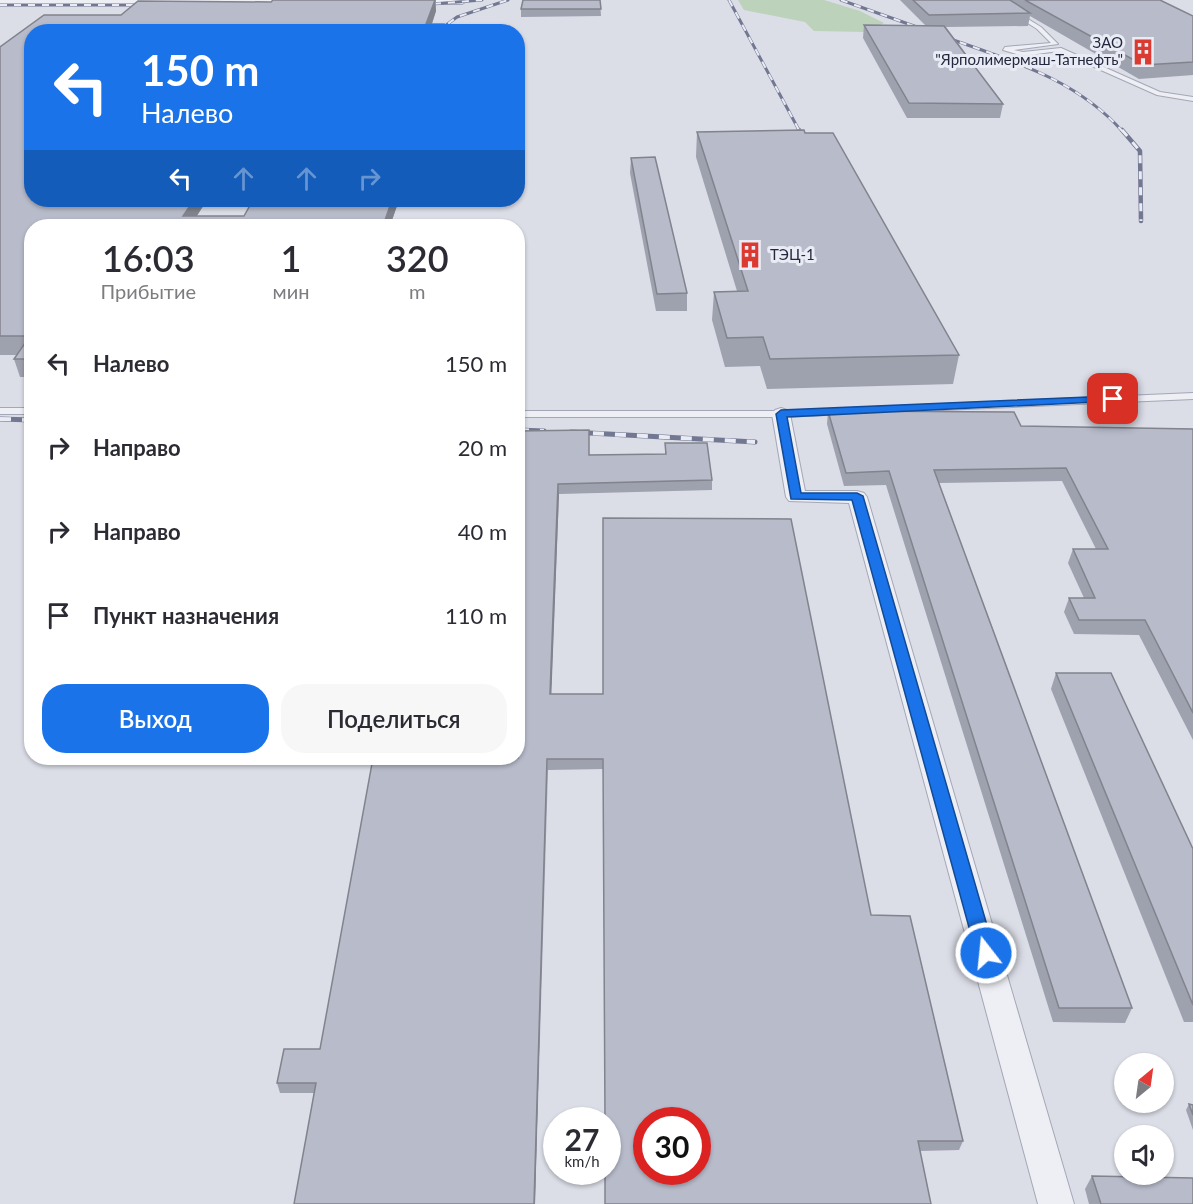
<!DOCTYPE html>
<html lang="ru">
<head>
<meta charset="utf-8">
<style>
	:root { --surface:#fff; --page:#f7f7f7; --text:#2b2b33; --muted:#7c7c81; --accent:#1a73e8 }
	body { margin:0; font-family:Lato,sans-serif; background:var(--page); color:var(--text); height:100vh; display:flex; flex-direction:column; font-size:22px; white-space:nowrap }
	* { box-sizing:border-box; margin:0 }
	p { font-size:20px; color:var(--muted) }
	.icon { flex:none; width:33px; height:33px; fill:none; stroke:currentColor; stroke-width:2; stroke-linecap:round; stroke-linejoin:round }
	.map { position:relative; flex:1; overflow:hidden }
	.panel { position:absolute; left:24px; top:219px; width:501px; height:546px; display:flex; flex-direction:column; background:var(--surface); border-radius:24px; box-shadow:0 2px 4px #0004 }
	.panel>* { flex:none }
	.hud { position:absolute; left:24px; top:24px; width:501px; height:183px; border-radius:24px; box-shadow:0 2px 4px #0004; background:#1a73e8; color:#fff; overflow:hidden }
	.needle { width:39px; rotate:29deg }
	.buttons { position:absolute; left:1114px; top:1053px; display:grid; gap:12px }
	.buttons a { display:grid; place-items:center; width:60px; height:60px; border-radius:50%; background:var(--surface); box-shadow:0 2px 4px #0004; font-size:30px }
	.speed { position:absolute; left:543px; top:1107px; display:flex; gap:12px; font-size:30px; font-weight:700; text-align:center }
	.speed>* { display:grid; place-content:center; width:78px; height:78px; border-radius:50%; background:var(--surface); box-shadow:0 2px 4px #0004; line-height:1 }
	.speed small { font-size:15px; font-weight:400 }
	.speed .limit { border:9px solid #d22; background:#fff; color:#111 }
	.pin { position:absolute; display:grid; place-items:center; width:51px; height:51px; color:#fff; margin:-26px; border-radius:12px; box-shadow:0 3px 9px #0006 }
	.me { position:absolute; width:66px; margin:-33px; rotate:344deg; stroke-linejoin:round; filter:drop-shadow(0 0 4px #0008) }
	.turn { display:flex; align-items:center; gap:21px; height:126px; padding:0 18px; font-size:27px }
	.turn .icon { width:78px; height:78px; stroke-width:2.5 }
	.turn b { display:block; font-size:42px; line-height:51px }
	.lanes { display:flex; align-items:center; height:57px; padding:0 18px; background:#0003; justify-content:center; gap:30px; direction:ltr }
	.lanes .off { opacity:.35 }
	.eta { display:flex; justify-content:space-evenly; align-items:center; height:102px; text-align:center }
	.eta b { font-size:36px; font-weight:600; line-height:42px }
	.cta { display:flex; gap:12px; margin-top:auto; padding:12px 18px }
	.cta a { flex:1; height:69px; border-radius:24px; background:var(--accent); color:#fff; font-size:24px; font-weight:600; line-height:69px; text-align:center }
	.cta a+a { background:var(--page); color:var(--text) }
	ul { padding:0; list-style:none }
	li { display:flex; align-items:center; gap:18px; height:84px; padding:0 18px }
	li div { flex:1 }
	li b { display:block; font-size:22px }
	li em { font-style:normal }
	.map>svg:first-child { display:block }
	.green { fill:#bcd2bb }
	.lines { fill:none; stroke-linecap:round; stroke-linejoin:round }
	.lane-casing { stroke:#a4a7b5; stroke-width:2 }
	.street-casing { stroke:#a4a7b5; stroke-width:2 }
	.lane { fill:#eeeff5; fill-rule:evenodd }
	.street { fill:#eeeff5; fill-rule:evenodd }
	.rail-far2-casing { stroke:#737892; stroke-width:3 }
	.rail-far1-casing { stroke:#737892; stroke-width:4.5 }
	.rail-casing { stroke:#737892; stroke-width:5 }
	.rail-far2 { stroke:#eaecf5; stroke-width:2; stroke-dasharray:7; stroke-linecap:butt }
	.rail-far1 { stroke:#eaecf5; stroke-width:3; stroke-dasharray:8; stroke-linecap:butt }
	.rail { stroke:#eaecf5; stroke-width:4; stroke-dasharray:11; stroke-linecap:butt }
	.wall { fill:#9ea1ae }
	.shaded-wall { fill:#81838d }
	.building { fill:#b8bbca; stroke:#81838d; stroke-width:1.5; fill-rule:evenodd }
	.route { fill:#1a73e8; stroke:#114b97; stroke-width:1.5 }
	.labels { text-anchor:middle; stroke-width:6; stroke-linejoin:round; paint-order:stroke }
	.far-poi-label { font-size:15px; fill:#23283f; stroke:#eaecf5; text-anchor:end }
</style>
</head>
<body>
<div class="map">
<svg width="1193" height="1204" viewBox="0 0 1193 1204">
	<rect width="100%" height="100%" fill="#dbdde7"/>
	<polygon class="green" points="738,0 824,0 860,11 884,23 866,32 814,31 805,22 744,10"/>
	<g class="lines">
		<g class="lane-casing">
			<g id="lane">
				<polygon points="992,0 997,0 1041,27 1058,44 1014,50 1023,52 1061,48 1160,92 1193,97 1193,101 1157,95 1058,51 1023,56 1003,50 1005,47 1051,43 1037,29"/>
				<polygon points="1193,393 1193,399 781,417 518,417 518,411 781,411"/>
				<rect x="0" y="408" width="32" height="6"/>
			</g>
		</g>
		<g class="street-casing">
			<g id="street">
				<polygon points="0,0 305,0 306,1 301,4 0,4"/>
				<polygon points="402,0 466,0 467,1 462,4 406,4"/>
				<polygon points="781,408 787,410 790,414 805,491 857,491 864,493 867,497 1074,1204 1038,1204 849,503 789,501 786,497 772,414 775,410"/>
			</g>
		</g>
		<use href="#lane" class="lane"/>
		<use href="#street" class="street"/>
		<g class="rail-far2-casing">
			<g id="rail-far2">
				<polyline points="729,0 800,132"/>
				<path d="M841,0C880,14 920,28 959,42C1019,63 1079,82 1123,132"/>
				<polyline points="0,5 150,5"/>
				<polyline points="420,5 482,0"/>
				<polyline points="437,32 457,17 508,0"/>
			</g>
		</g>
		<g class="rail-far1-casing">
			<g id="rail-far1">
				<polyline points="799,130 807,145"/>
				<polyline points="1122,130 1140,151 1141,221"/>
			</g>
		</g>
		<g class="rail-casing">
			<g id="rail">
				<polyline points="0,419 32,420"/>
				<polyline points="518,430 544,431"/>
				<polyline points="571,432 755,442"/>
			</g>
		</g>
		<use href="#rail-far2" class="rail-far2"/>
		<use href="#rail-far1" class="rail-far1"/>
		<use href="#rail" class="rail"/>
	</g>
	<g class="wall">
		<polygon points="273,0 436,0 436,11 432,24 444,24 444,32 32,32 32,200 207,200 197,216 244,216 253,200 399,200 390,226 32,226 32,377 20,377 14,359 17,355 0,355 0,47 44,15 121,15 138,1 271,2"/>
		<polygon points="600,0 601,16 521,17 521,9"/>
		<polygon points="900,0 1160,0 1193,16 1193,75 1139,79 1030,16 1028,26 946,27 1003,104 1000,118 907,118 863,38 864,25 925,25"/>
		<polygon points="697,132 959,355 953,384 767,389 760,366 725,367 712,320 714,292 737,291 696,157"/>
		<polygon points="631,158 687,293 687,311 656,311 630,173"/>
		<polygon points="828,411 1021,426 1193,429 1193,740 1139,635 1074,634 1064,612 1069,598 1084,598 1068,563 1073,549 1096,549 1062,481 939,483 1132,1008 1125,1023 1053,1022 886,485 844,486 827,424"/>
		<polygon points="518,431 589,455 665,454 665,443 712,480 712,490 559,494 551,694 871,915 963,1141 959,1150 920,1151 603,769 548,770 535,1204 294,1204 314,1093 280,1093 277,1083 320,1049"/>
		<polygon points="1056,673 1193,849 1193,1022 1184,1022 1051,689"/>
		<polygon points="1189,1104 1193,1105 1193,1130 1186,1110"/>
		<polygon points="1092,1176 1193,1204 1089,1204 1085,1189"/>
	</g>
	<g class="shaded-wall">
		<polygon points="435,0 436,11 429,32 426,24"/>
		<polygon points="194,200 207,200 190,226 183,216"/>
		<polygon points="392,200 399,200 390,226 383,226"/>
		<polygon points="558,484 559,494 551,704 550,694"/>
		<polygon points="547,759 535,1204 534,1204"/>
	</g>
	<g class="building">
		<polygon points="273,0 435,0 426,24 444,24 442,32 32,32 32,200 194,200 183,216 244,216 253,200 392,200 383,226 32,226 32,359 14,359 30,336 0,336 0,47 44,15 121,15 138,1 271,2"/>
		<polygon points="523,0 600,0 601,9 521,9"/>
		<polygon points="913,0 1010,0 1030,13 929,15"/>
		<polygon points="1025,0 1160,0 1193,16 1193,62 1143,65"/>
		<polygon points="864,25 944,26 1003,104 909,103"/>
		<polygon points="804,130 805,133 833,133 959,355 770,359 763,337 727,338 714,292 748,291 697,132"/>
		<polygon points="655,157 687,293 657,294 631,158"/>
		<polygon points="828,411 1014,412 1021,426 1193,429 1193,713 1145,620 1079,620 1069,598 1095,598 1073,549 1108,549 1066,468 934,470 1132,1008 1059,1008 889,471 846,473"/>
		<path d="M589,430V455L666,454L665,443H707L712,480L558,484L550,694H603V518L791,519L871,915L910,916L963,1141H918L931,1204H605V1172H608V1120H605L603,759H547L534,1204H294L316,1083H277L284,1049H320L373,758H518V431ZM646,1120H698V1172H646Z"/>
		<polygon points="1056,673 1111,673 1193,849 1193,1005"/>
		<polygon points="1189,1104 1193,1105 1193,1115"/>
		<polygon points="1092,1176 1193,1178 1193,1204 1101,1204"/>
	</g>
	<polygon class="route" points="1113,396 1118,399 1117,401 787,417 801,493 857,493 863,496 995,953 992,959 986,961 979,959 976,953 852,500 791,499 776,414 781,410"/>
	<defs>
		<g id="building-bare" transform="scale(2.07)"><path d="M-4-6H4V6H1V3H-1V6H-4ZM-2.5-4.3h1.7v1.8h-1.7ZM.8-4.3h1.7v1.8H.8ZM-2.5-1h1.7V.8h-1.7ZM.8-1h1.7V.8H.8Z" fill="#dc3930" stroke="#eaecf5" stroke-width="2.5" paint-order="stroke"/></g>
	</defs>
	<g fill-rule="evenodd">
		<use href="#building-bare" x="1143" y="52"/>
		<use href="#building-bare" x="750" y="255"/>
	</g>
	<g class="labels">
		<g class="far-poi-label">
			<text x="1123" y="48">ЗАО<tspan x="1123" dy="17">"Ярполимермаш-Татнефть"</tspan></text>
			<text x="770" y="260" text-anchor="start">ТЭЦ-1</text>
		</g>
	</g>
</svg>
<div class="buttons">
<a><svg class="needle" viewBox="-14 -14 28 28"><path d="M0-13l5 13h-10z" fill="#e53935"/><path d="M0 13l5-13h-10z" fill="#7c7c81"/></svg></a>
<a><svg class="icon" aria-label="sound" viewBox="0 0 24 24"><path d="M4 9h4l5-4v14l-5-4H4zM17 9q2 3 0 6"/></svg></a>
</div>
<div class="speed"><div>27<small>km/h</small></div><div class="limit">30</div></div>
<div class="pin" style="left:1113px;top:399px;background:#d93025"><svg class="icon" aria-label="arrive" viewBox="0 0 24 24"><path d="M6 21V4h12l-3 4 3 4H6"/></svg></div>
<svg class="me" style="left:986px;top:953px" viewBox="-20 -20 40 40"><circle r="17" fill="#1a73e8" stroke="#fff" stroke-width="3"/><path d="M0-11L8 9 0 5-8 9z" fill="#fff"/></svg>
<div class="hud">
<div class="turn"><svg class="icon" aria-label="left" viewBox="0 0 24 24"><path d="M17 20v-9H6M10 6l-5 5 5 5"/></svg><div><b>150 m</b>Налево</div></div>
<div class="lanes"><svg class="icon" aria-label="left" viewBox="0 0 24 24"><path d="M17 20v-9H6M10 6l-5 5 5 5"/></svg><svg class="icon off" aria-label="ahead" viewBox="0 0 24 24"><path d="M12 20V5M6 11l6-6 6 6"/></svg><svg class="icon off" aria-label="ahead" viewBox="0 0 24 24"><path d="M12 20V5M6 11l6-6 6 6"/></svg><svg class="icon off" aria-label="right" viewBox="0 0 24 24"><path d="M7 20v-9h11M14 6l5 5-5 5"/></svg></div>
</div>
<section class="panel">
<div class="eta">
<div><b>16:03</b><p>Прибытие</p></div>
<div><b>1</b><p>мин</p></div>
<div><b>320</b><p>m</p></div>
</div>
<ul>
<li><svg class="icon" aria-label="left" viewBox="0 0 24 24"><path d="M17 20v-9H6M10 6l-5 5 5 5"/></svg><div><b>Налево</b></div><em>150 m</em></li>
<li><svg class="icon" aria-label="right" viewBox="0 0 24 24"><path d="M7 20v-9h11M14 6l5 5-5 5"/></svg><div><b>Направо</b></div><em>20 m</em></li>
<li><svg class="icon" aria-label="right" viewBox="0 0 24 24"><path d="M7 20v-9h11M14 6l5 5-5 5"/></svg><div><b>Направо</b></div><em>40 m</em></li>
<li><svg class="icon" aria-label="arrive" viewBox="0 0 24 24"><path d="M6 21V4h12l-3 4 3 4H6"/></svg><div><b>Пункт назначения</b></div><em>110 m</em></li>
</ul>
<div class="cta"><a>Выход</a><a>Поделиться</a></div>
</section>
</div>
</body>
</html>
